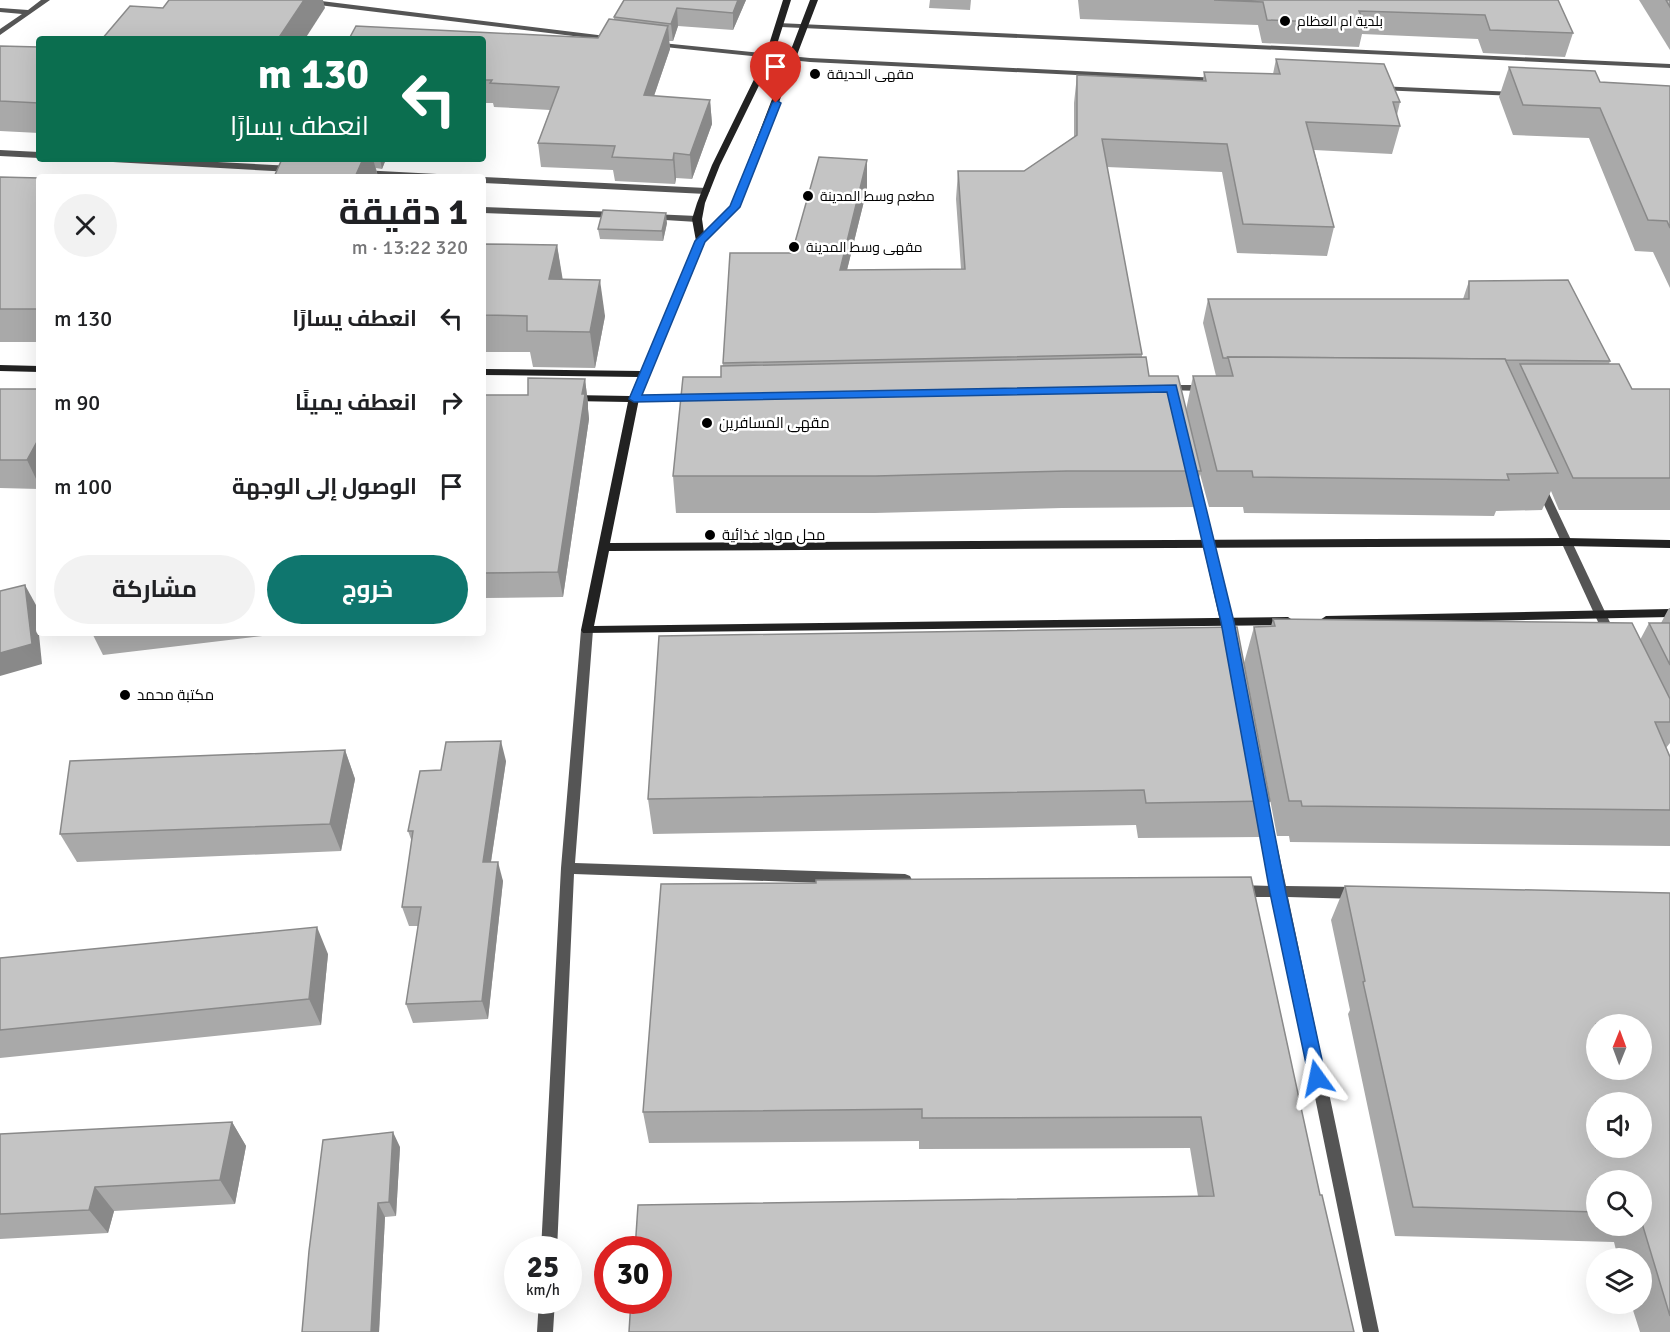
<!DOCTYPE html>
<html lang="ar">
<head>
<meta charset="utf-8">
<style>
	:root { --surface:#fff; --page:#f2f2f2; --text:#202124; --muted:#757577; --accent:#0f766e }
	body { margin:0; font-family:Signika,Cairo,sans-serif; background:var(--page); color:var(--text); direction:rtl; height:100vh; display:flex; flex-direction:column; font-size:22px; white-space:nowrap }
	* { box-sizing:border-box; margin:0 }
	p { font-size:20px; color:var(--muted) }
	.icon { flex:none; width:33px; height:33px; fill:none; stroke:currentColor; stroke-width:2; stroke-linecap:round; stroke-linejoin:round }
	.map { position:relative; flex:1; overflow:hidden; direction:ltr }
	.side { position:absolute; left:36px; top:174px; width:450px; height:462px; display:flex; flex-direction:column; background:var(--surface); border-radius:6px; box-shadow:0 6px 24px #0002; direction:rtl }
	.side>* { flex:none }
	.hud { position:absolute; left:36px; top:36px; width:450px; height:126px; border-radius:6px; box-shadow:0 6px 24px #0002; direction:rtl; background:#0b6e4f; color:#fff; overflow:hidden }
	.needle { width:39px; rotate:1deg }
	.tools { position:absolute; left:1586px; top:1014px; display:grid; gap:12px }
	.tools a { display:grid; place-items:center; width:66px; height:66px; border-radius:50%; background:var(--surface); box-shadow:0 6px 24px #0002; font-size:30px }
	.speed { position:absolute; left:504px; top:1236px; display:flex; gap:12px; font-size:30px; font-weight:700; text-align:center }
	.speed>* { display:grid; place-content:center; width:78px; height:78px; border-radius:50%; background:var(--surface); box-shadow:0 6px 24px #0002; line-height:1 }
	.speed small { font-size:15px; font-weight:400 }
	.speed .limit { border:9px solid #d22; background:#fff; color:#111 }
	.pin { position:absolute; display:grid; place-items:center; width:51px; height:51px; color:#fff; margin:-62px -26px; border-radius:50% 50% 50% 0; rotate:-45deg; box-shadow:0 0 6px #0007 }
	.pin .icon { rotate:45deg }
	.me { position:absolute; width:66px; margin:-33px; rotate:348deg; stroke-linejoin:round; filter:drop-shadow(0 0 4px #0008) }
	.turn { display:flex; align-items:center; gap:21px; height:126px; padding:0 18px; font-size:27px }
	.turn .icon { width:78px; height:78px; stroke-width:2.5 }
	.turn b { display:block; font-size:42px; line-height:51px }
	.round { display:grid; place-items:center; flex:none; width:63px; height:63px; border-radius:32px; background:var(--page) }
	.summary { display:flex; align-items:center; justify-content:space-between; height:102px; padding:0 18px }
	h1 { font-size:36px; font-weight:700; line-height:45px }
	.action { display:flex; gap:12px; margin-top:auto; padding:12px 18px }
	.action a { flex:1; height:69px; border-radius:36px; background:var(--accent); color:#fff; font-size:24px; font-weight:700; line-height:69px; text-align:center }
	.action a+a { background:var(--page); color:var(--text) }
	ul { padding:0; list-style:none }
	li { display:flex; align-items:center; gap:18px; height:84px; padding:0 18px }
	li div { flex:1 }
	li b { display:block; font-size:22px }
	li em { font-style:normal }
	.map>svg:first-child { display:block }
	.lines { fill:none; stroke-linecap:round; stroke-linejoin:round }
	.minor { fill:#555; fill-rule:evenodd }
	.secondary { fill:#222; fill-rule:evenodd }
	.wall { fill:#a9a9a9; fill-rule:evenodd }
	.shaded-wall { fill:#898989 }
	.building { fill:#c4c4c4; stroke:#898989; stroke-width:1.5; fill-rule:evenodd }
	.route { fill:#1a73e8; stroke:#114b97; stroke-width:1.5 }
	.poi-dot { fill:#000; stroke:#fff; stroke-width:2 }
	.labels { text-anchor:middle; stroke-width:5; stroke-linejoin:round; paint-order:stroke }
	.far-poi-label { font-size:14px; fill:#000; stroke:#fff; text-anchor:start }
	.poi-label { font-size:15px; fill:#000; stroke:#fff; text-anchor:start }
</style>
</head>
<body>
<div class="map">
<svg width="1670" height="1332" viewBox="0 0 1670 1332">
	<rect width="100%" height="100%" fill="#fff"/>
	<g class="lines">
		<g class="minor">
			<polygon points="41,0 50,0 0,35 0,29 22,14 0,12 0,8 28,10"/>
			<polygon points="290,0 313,0 614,37 618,39 614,41 294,2"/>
			<polygon points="778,23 1670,64 1670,68 781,27 778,27"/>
			<polygon points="652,42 810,58 1219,78 1223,80 1219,82 810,62 655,46 651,44"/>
			<polygon points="1377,86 1515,92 1519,94 1515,96 1380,90 1376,88"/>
			<polygon points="0,150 39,152 39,158 0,156"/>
			<polygon points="109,159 160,159 292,166 296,169 292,172 113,162"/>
			<polygon points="361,170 437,174 441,177 358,175 358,171"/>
			<polygon points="483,177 706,188 710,191 706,194 483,183"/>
			<polygon points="483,207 617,212 622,215 617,218 483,213"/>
			<polygon points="652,214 697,216 702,219 697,222 649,219 649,215"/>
			<polygon points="1164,385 1207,385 1212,388 1207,391 1160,390 1159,388"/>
			<polygon points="697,394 702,397 701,399 634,402 629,399 634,396"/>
			<polygon points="1193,475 1198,479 1237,643 1231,647 1225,643 1188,479"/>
			<polygon points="1540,481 1545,485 1616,635 1614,638 1610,639 1604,635 1535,485"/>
			<polygon points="587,626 593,630 575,863 905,874 910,876 912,880 910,884 905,886 574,874 557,1250 541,1250 561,868 581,630"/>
			<polygon points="1262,799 1267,800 1268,804 1286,886 1358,887 1363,889 1365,893 1363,897 1358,899 1288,897 1379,1332 1363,1332 1274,897 1238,897 1233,895 1231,891 1233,887 1238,885 1272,886 1256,804 1257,800"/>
			<polygon points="539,1300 555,1300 553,1332 537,1332"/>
		</g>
		<g class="secondary">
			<polygon points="783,0 791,0 773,57 720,165 705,203 702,219 704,233 731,206 810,0 818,0 739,207 705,242 639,399 610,543 1565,538 1670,540 1670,548 1565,546 609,551 594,626 1288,617 1294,621 1288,625 583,633 581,630 628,402 571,401 566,398 571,395 630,396 638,377 483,375 483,369 641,371 696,241 692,219 697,203 712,165 765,57"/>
			<polygon points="0,365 39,366 39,372 0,371"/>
			<polygon points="1670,609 1670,617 1326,624 1320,620 1326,616"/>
		</g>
	</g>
	<g class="wall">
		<polygon points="624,0 746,0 733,30 678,26 673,41 669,41 670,49 654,96 710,100 712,124 692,179 676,178 675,184 615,181 613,170 541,167 538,143 550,110 494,107 493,103 483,103 483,39 598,38 614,20 614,17"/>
		<polygon points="930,0 971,0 970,10 929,8"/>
		<polygon points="1078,0 1558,0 1573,33 1565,57 1483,53 1478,39 1362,34 1359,47 1262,43 1258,25 1080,19"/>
		<polygon points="1639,0 1670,0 1670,50"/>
		<polygon points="0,46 39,47 39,133 0,131"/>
		<polygon points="1276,59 1400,102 1397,115 1400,126 1392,154 1314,150 1334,227 1327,256 1237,253 1222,172 1107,167 1142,354 1142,358 1149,376 1186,410 1193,376 1216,376 1203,323 1208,299 1463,299 1469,281 1610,361 1609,364 1632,389 1670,389 1670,510 1559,510 1551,491 1542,510 1496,511 1494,516 1244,513 1243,507 1209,507 1200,474 1193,507 1062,508 875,513 676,513 673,476 721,377 723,363 792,253 867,189 847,270 961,269 956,199 958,171 1024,171 1074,137 1074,103 1077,75 1203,81 1204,72 1273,74"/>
		<polygon points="1509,67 1600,82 1670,86 1670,288 1653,252 1635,251 1589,138 1513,135 1499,97"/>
		<polygon points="282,159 386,159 382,169 376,168 378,177"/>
		<polygon points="0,177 39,178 39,342 0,342"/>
		<polygon points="667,223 663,241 600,239 598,229"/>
		<polygon points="483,244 557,245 562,279 605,316 595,368 533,367 530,352 483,352"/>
		<polygon points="585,379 588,404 588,409 589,419 563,597 483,598 483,395 528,395"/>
		<polygon points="0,389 39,389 39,489 0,488"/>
		<polygon points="1669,608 1670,608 1670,743 1666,748 1670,757 1670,846 1290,842 1289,836 1277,836 1244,663 1254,627 1271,626 1273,619 1640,640 1649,623 1661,623"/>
		<polygon points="92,633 287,633 103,655"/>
		<polygon points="659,636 1270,801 1259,837 1138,838 1136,825 653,834 648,799"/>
		<polygon points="345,750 355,779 341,851 77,862 60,834"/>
		<polygon points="506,761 491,862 503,881 488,1019 413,1023 406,1004 418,926 409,926 402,907 412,842 408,831 441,770"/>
		<polygon points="1251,877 1320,1195 1198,1196 1190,1148 919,1149 919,1141 649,1143 643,1112"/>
		<path d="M1345,886L1670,893V1332H1640L1631,1304H1641V1258H1618L1614,1242L1395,1236L1348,1014L1350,1010L1331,920ZM1596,1180H1641V1226H1596Z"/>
		<polygon points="328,954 321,1025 0,1058 0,958"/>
		<polygon points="232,1122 246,1146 235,1204 114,1211 108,1233 0,1239 0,1134"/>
		<polygon points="400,1147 396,1216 385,1217 379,1332 302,1332"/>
	</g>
	<g class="shaded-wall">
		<polygon points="304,0 323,0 325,8 305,39 278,39"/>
		<polygon points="738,0 746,0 733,30 733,13"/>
		<polygon points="677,8 678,26 673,41 671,24"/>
		<polygon points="668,26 670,49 646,119 644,95"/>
		<polygon points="710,100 712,124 692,179 690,155"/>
		<polygon points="674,153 676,178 675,184 673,160"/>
		<polygon points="363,159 373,159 378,177 355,177"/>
		<polygon points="380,159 386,159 382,169"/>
		<polygon points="867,160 867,189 840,298 840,270"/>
		<polygon points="666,213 667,223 663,241 662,231"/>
		<polygon points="557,245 563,281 549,279"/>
		<polygon points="600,280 605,316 595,368 590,332"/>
		<polygon points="585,379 588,404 588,409 589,419 563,597 558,572 582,394"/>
		<polygon points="39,438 39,485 27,460"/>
		<polygon points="25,585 36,605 42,664 0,676 0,653"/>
		<polygon points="501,741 506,761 488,881 483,862"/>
		<polygon points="345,750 355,779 341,851 330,824"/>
		<polygon points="498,862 503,881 488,1019 482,1001"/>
		<polygon points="317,927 328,954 321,1025 309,999"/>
		<polygon points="232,1122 246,1146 235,1204 220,1180"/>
		<polygon points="393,1132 400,1147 396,1216 389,1202"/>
		<polygon points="95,1187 114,1211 108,1233 89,1210"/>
		<polygon points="378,1203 385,1217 379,1332 371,1332"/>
	</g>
	<g class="building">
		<polygon points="169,0 304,0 278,39 102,39 130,6 163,8"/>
		<polygon points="624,0 738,0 733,13 677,8 671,24 614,17"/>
		<polygon points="1214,0 1558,0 1573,33 1490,30 1485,15 1359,11 1365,24 1267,20 1263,2"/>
		<polygon points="1666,0 1670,0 1670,7"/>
		<polygon points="609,19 668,26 644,95 710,100 690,155 674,153 673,160 612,157 615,146 538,143 559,87 490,83 492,80 483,80 483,39 349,39 356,26 598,38"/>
		<polygon points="0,46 39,47 39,103 0,101"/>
		<polygon points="1276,59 1384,64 1400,102 1393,102 1400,126 1306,122 1334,227 1243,224 1227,144 1102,139 1142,354 723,363 730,253 792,253 819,157 867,160 840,270 965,269 958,171 1024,171 1077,135 1077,75 1206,81 1204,72 1280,74"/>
		<polygon points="1509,67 1595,71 1600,82 1670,86 1670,228 1667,221 1648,220 1600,108 1523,105"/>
		<polygon points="282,159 363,159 355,177 274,177"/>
		<polygon points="0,177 39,178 39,309 0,309"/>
		<polygon points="603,210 666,213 662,231 598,229"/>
		<polygon points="483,244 557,245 549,279 600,280 590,332 527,331 527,316 483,315"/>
		<polygon points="1568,280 1610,361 1506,360 1505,359 1228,357 1229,358 1223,358 1208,299 1469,299 1469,281"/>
		<polygon points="1146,357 1149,376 1178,376 1201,471 1067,471 876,476 673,476 683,377 721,377 721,366"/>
		<polygon points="1228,357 1505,359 1558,473 1507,474 1509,480 1253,477 1252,471 1217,471 1193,376 1233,376"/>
		<polygon points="1520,364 1619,364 1632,389 1670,389 1670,478 1573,478"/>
		<polygon points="528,378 585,379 582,394 585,394 558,572 483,573 483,395 528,395"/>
		<polygon points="0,389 39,389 39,438 27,460 0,460"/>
		<polygon points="25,585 32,644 0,653 0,591"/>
		<polygon points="1273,619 1632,623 1670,699 1670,722 1655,722 1670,757 1670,810 1302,806 1301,801 1289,801 1254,627 1275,626"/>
		<polygon points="1649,623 1670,623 1670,665"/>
		<polygon points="1237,627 1270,801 1146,803 1144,790 648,799 659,636"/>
		<polygon points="501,741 483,862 498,862 482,1001 406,1004 421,907 402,907 413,831 408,831 420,771 441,770 446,742"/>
		<polygon points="345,750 330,824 60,834 70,761"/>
		<polygon points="1251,877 1320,1195 1322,1195 1354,1332 629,1332 631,1300 658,1300 658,1250 635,1250 638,1205 1214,1196 1201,1117 922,1118 922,1109 643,1112 661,884 816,883 816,880"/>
		<path d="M1345,886L1670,893V1316L1641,1220V1180H1596V1212L1413,1207L1363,982L1365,981ZM1596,1024H1641V1070H1596ZM1596,1102H1641V1148H1596Z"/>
		<polygon points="317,927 309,999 0,1030 0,958"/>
		<polygon points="232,1122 220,1180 95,1187 89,1210 0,1214 0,1134"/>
		<polygon points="393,1132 389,1202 378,1203 371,1332 302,1332 309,1251 323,1140"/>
	</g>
	<polygon class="route" points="776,100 781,103 740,207 705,242 642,395 1176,385 1234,622 1286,893 1326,1078 1323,1083 1317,1085 1311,1083 1309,1078 1270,893 1221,622 1167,392 634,402 629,399 695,241 730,206 772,103"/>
	<g class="poi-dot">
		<circle cx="1285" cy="21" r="6"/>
		<circle cx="815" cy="74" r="6"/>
		<circle cx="808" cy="196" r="6"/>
		<circle cx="794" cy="247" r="6"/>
		<circle cx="707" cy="423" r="6"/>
		<circle cx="710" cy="535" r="6"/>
		<circle cx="125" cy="695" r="6"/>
	</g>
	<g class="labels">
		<g class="far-poi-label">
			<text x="1297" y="26">بلدية ام العظام</text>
			<text x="827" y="79">مقهى الحديقة</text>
			<text x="820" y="201">مطعم وسط المدينة</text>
			<text x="806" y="252">مقهى وسط المدينة</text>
		</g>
		<g class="poi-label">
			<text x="719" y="428">مقهى المسافرين</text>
			<text x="722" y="540">محل مواد غذائية</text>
			<text x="137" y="700">مكتبة محمد</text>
		</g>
	</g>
</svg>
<div class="tools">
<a><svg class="needle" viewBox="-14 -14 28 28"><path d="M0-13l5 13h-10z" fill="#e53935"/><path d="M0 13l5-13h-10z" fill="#757577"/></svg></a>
<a><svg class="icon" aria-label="sound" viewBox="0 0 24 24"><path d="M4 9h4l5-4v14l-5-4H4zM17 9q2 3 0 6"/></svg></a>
<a><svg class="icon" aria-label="search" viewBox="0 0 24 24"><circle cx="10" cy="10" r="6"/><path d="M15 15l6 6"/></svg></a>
<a><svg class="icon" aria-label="layers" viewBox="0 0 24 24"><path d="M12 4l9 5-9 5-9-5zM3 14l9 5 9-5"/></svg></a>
</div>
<div class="speed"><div>25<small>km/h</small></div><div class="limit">30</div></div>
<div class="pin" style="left:776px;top:103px;background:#d93025"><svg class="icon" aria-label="arrive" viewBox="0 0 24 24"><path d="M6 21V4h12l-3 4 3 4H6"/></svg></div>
<svg class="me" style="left:1317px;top:1078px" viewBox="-20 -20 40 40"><path d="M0-17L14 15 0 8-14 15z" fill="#1a73e8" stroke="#fff" stroke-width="4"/></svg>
<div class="hud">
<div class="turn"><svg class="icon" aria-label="left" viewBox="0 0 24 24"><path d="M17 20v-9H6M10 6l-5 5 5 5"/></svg><div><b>130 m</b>انعطف يسارًا</div></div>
</div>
<section class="side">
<div class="summary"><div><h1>1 دقيقة</h1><p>320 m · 13:22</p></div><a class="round"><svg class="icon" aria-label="close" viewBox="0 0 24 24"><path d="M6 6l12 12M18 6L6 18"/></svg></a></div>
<ul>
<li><svg class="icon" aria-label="left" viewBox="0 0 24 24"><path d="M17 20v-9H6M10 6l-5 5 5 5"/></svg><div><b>انعطف يسارًا</b></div><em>130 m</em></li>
<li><svg class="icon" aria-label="right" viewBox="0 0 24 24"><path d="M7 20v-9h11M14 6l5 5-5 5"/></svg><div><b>انعطف يمينًا</b></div><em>90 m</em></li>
<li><svg class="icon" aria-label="arrive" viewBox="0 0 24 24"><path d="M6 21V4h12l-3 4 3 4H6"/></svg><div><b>الوصول إلى الوجهة</b></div><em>100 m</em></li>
</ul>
<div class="action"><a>خروج</a><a>مشاركة</a></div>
</section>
</div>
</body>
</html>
